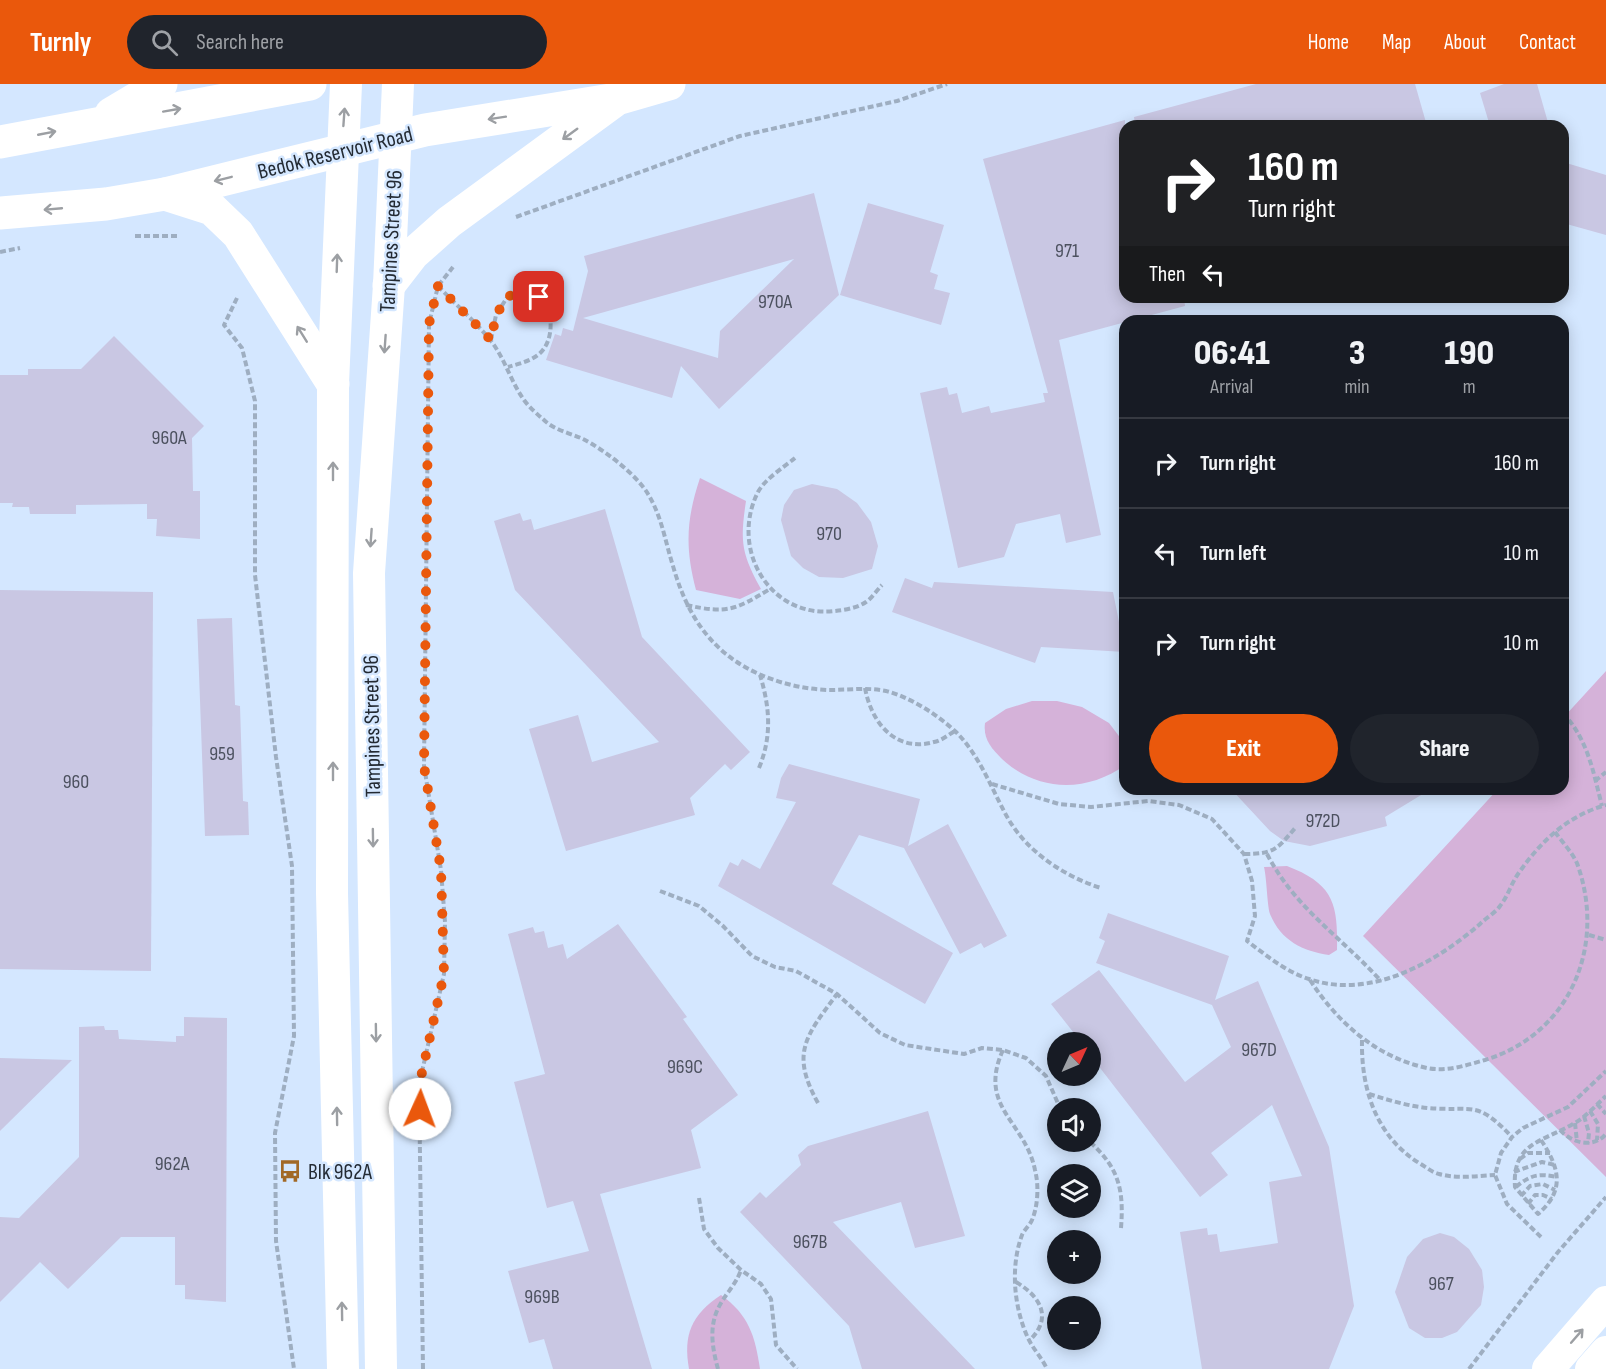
<!DOCTYPE html>
<html lang="en">
<head>
<meta charset="utf-8">
<style>
	:root { --surface:#171b24; --page:#20242c; --text:#f1f3f6; --muted:#9ea1a6; --line:#363941; --accent:#ea580c }
	body { margin:0; font-family:"Sofia Sans Condensed",sans-serif; background:var(--page); color:var(--text); height:100vh; display:flex; flex-direction:column; font-size:22px; white-space:nowrap }
	* { box-sizing:border-box; margin:0 }
	p { font-size:20px; color:var(--muted) }
	.icon { flex:none; width:33px; height:33px; fill:none; stroke:currentColor; stroke-width:2; stroke-linecap:round; stroke-linejoin:round }
	.map { position:relative; flex:1; overflow:hidden }
	.panel { position:absolute; left:1119px; top:231px; width:450px; height:480px; display:flex; flex-direction:column; background:var(--surface); border-radius:18px; box-shadow:0 3px 15px #0003 }
	.panel>* { flex:none }
	.guide { position:absolute; left:1119px; top:36px; width:450px; height:183px; border-radius:18px; box-shadow:0 3px 15px #0003; background:#202124; color:#fff; overflow:hidden }
	.needle { width:39px; rotate:46deg }
	.buttons { position:absolute; left:1047px; top:948px; display:grid; gap:12px }
	.buttons a { display:grid; place-items:center; width:54px; height:54px; border-radius:50%; background:var(--surface); box-shadow:0 3px 15px #0003; font-size:30px }
	.pin { position:absolute; display:grid; place-items:center; width:51px; height:51px; color:#fff; margin:-26px; border-radius:12px; box-shadow:0 3px 9px #0006 }
	.me { position:absolute; width:66px; margin:-33px; rotate:2deg; stroke-linejoin:round; filter:drop-shadow(0 0 4px #0008) }
	.turn { display:flex; align-items:center; gap:21px; height:126px; padding:0 30px; font-size:27px }
	.turn .icon { width:78px; height:78px; stroke-width:2.5 }
	.turn b { display:block; font-size:42px; line-height:51px }
	.then { display:flex; align-items:center; height:57px; padding:0 30px; background:#0003; gap:12px; font-size:22px }
	.eta { display:flex; justify-content:space-evenly; align-items:center; height:102px; text-align:center }
	.eta b { font-size:36px; font-weight:800; line-height:42px }
	.action { display:flex; gap:12px; margin-top:auto; padding:12px 30px }
	.action a { flex:1; height:69px; border-radius:36px; background:var(--accent); color:#fff; font-size:24px; font-weight:800; line-height:69px; text-align:center }
	.action a+a { background:var(--page); color:var(--text) }
	ul { padding:0; list-style:none }
	li { display:flex; align-items:center; gap:18px; height:90px; padding:0 30px; border-top:2px solid var(--line) }
	li div { flex:1 }
	li b { display:block; font-size:22px }
	li em { font-style:normal }
	header { display:flex; align-items:center; gap:36px; box-sizing:border-box; height:84px; padding:0 30px; background:var(--accent); color:#fff }
	header strong { font-size:28px }
	nav { display:flex; gap:33px; margin-inline-start:auto; font-size:21px }
	.search { width:420px; height:54px; background:var(--page); display:flex; align-items:center; gap:15px; box-sizing:border-box; padding:0 21px; border-radius:33px; color:var(--muted); font-size:22px }
	.map>svg:first-child { display:block }
	.green { fill:#d5b2d9 }
	.building { fill:#c9c7e3; fill-rule:evenodd }
	.lines { fill:none; stroke-linecap:round; stroke-linejoin:round }
	.path { stroke:#9eaec1; stroke-width:4; stroke-dasharray:6 3; stroke-linecap:butt }
	.minor { stroke:#fff; stroke-width:32 }
	.secondary { stroke:#fff; stroke-width:33 }
	.oneway { stroke:#9c9fa3 }
	.route { stroke:#ea580c; stroke-width:10; stroke-dasharray:0 18 }
	.labels { text-anchor:middle; stroke-width:5; stroke-linejoin:round; paint-order:stroke }
	.number-label { font-size:20px; fill:#4c515f }
	.street-label { font-size:22px; fill:#232a33; stroke:#d4e7ff }
	.poi-label { font-size:22px; fill:#232a33; stroke:#d4e7ff; text-anchor:start }
</style>
</head>
<body>
<header>
<strong>Turnly</strong>
<div class="search"><svg class="icon" aria-label="search" viewBox="0 0 24 24"><circle cx="10" cy="10" r="6"/><path d="M15 15l6 6"/></svg>Search here</div>
<nav><a>Home</a><a>Map</a><a>About</a><a>Contact</a></nav>
</header>
<div class="map">
<svg width="1606" height="1285" viewBox="0 0 1606 1285">
	<rect width="100%" height="100%" fill="#d4e7ff"/>
	<g class="green">
		<path d="M700,394L746,417C740,457 741,469 761,505L740,515L696,506C685,464 686,436 700,394Z"/>
		<polygon points="1606,587 1606,1093 1363,852 1498,705 1563,705 1563,634"/>
		<path d="M1032,617H1057L1082,623L1109,639L1125,660V681C1087,709 1037,708 1002,675C991,664 983,655 985,639L1006,625Z"/>
		<path d="M1287,782C1334,800 1338,820 1337,866L1329,871C1303,867 1281,857 1270,830C1267,820 1267,796 1264,783Z"/>
		<path d="M721,1211C749,1231 755,1252 760,1285H689C683,1251 691,1231 721,1211Z"/>
	</g>
	<g class="building">
		<polygon points="1256,0 1415,0 1427,42 1135,42 1134,33"/>
		<polygon points="1504,0 1537,0 1549,42 1490,42 1480,9"/>
		<polygon points="1125,36 1125,213 1184,213 1185,222 1059,256 1101,451 1066,459 1060,430 1016,440 1004,473 958,484 920,309 947,303 949,311 957,309 962,329 989,322 991,329 1045,318 1043,309 1048,309 983,75"/>
		<polygon points="1563,78 1606,91 1606,151 1563,139"/>
		<path d="M814,109L839,211L719,325L681,282L672,314L546,276L555,250L561,252L563,244L573,247L588,187L584,172ZM794,175L720,247L718,274L583,234Z"/>
		<polygon points="868,119 944,141 930,188 938,191 934,205 950,209 941,241 840,211"/>
		<polygon points="114,252 204,342 192,354 193,407 200,407 200,455 156,452 157,435 147,435 147,420 76,421 76,430 30,430 29,423 12,423 13,419 0,419 0,291 28,291 28,285 81,285"/>
		<polygon points="812,400 837,405 857,419 871,438 878,462 872,485 843,494 819,493 803,484 791,472 781,436 784,421 794,406"/>
		<polygon points="605,425 642,553 750,668 731,686 725,680 690,714 695,731 566,767 529,645 578,631 592,678 659,658 515,506 494,437 520,429 523,437 531,435 534,446"/>
		<polygon points="905,494 932,504 934,498 1113,508 1125,568 1041,563 1035,579 892,528"/>
		<polygon points="0,506 153,508 151,887 0,885"/>
		<polygon points="232,534 235,621 240,622 243,717 248,718 249,751 205,752 197,535"/>
		<polygon points="789,680 920,715 908,762 948,740 1007,852 984,864 981,859 960,870 904,764 859,751 832,800 953,869 925,920 718,802 730,778 738,782 742,775 760,785 796,718 776,714 781,694"/>
		<polygon points="1231,705 1431,705 1385,733 1387,742 1310,762 1284,757 1270,747"/>
		<polygon points="1108,829 1229,872 1215,916 1258,897 1329,1063 1354,1222 1329,1285 1202,1285 1180,1148 1207,1144 1208,1151 1217,1150 1220,1168 1278,1159 1269,1098 1302,1092 1272,1021 1211,1069 1228,1091 1200,1113 1090,971 1090,958 1081,958 1051,920 1099,886 1185,998 1231,963 1212,921 1096,879 1105,857 1099,854"/>
		<polygon points="618,840 687,933 683,935 738,1011 691,1046 701,1084 600,1110 652,1285 553,1285 544,1255 529,1259 508,1187 589,1167 573,1117 547,1124 514,998 545,990 508,850 533,843 535,849 544,847 548,864 563,860 567,875"/>
		<polygon points="184,933 227,934 226,1218 185,1215 185,1201 175,1201 175,1153 121,1153 68,1205 40,1178 0,1218 0,1133 19,1134 79,1073 79,943 104,942 105,946 118,946 119,955 176,958 176,952 184,952"/>
		<polygon points="0,974 72,976 0,1047"/>
		<polygon points="928,1027 965,1152 915,1164 901,1118 833,1138 975,1285 862,1285 849,1242 740,1128 760,1108 766,1114 801,1081 798,1071 808,1062"/>
		<polygon points="1440,1149 1454,1153 1469,1165 1482,1186 1484,1203 1481,1221 1457,1248 1442,1254 1425,1254 1409,1244 1395,1208 1407,1173 1423,1155"/>
	</g>
	<g class="lines">
		<g class="path">
			<polyline points="516,133 740,52 897,17 947,0"/>
			<polyline points="135,152 178,152"/>
			<polyline points="0,168 20,164"/>
			<path d="M438,202C455,220 476,238 491,257C505,275 511,298 524,316C529,323 537,330 544,336C554,346 570,349 583,355C603,365 636,390 648,410C662,433 665,457 673,482C683,517 698,547 726,570C754,593 794,605 829,606C848,606 867,603 886,607C910,613 938,631 956,648C979,671 990,701 1005,729C1024,766 1063,792 1101,804"/>
			<polyline points="237,214 224,241 242,264 255,317 255,491 276,673 292,782 294,952 275,1049 276,1157 294,1285"/>
			<path d="M491,256L496,231L508,212C517,211 527,209 536,213C553,220 554,249 545,263C537,276 521,279 508,283"/>
			<path d="M795,374C784,383 765,395 758,408C729,465 770,535 835,527C845,526 857,524 866,518C872,514 877,506 882,501"/>
			<path d="M686,521C727,530 735,526 770,505"/>
			<path d="M865,604C871,637 894,669 934,658C941,657 948,651 955,647"/>
			<path d="M1563,629C1588,656 1593,687 1602,722"/>
			<path d="M759,684C772,652 770,624 760,591"/>
			<polyline points="1595,697 1606,688"/>
			<path d="M992,700L1059,720L1091,723L1148,717L1179,721L1212,735L1244,770L1252,797L1255,832L1247,857C1266,871 1286,888 1309,895C1370,916 1435,879 1480,840C1486,834 1495,829 1500,822C1508,812 1511,800 1518,790C1541,757 1567,732 1606,721"/>
			<path d="M1244,770C1275,770 1277,765 1296,743"/>
			<path d="M1267,770C1295,824 1341,853 1381,897"/>
			<polyline points="660,807 699,822 723,842 752,872 775,883 796,887 837,910 880,949 905,961 964,970 982,964 1003,966 1026,974 1046,992 1060,1024"/>
			<polyline points="1589,851 1606,856"/>
			<path d="M1310,896C1338,939 1376,973 1427,984C1447,988 1467,981 1485,976C1570,950 1606,863 1578,782C1574,770 1562,758 1555,748"/>
			<path d="M1362,956C1361,1005 1376,1052 1419,1079C1426,1083 1433,1089 1439,1090C1458,1095 1476,1092 1495,1091"/>
			<path d="M1003,966C977,1023 1025,1037 1035,1086C1039,1101 1038,1122 1032,1136C1030,1141 1024,1146 1022,1151C1010,1183 1014,1224 1028,1254C1033,1265 1042,1274 1047,1285"/>
			<path d="M1369,1010C1388,1016 1408,1022 1428,1024C1474,1028 1476,1015 1512,1053"/>
			<path d="M818,1019C790,969 806,952 837,910"/>
			<polyline points="1597,1020 1606,1030"/>
			<polyline points="1590,1027 1598,1040 1597,1056"/>
			<polyline points="1584,1032 1589,1049 1588,1059"/>
			<polyline points="1575,1039 1577,1058"/>
			<path d="M1560,1046C1572,1059 1593,1065 1606,1050"/>
			<path d="M1541,1056C1559,1083 1566,1106 1538,1130L1515,1103C1512,1059 1542,1058 1573,1040C1586,1033 1596,1021 1606,1012"/>
			<path d="M1090,1058C1119,1084 1124,1106 1121,1144"/>
			<polyline points="1520,1075 1528,1069 1550,1069"/>
			<polyline points="1514,1088 1542,1078 1555,1081"/>
			<path d="M1516,1103C1530,1091 1539,1089 1557,1093"/>
			<polyline points="1521,1112 1530,1102 1543,1100 1555,1106"/>
			<polyline points="699,1114 704,1145 718,1164 741,1186 761,1200 771,1215 776,1261 797,1285"/>
			<polyline points="1528,1120 1535,1111 1543,1111 1552,1115"/>
			<polyline points="1541,1153 1507,1120 1495,1091 1501,1069 1512,1053 1523,1044 1568,1023 1606,987"/>
			<path d="M1016,1198C1041,1213 1053,1234 1029,1257"/>
			<polyline points="423,1285 419,1001 444,890 445,838 441,786 424,682 429,240 438,202 453,183"/>
			<path d="M718,1285C712,1263 708,1240 721,1219C728,1207 736,1200 741,1186"/>
			<polyline points="1469,1285 1558,1168 1606,1113"/>
		</g>
		<g class="minor">
			<polyline points="343,1285 332,809 333,300 346,0"/>
			<polyline points="381,1285 369,489 389,201 398,0"/>
			<polyline points="1548,1285 1606,1218"/>
			<polyline points="1591,1285 1606,1268"/>
		</g>
		<g class="secondary">
			<polyline points="111,30 161,0"/>
			<polyline points="0,58 310,0"/>
			<polyline points="165,110 212,125 238,150 333,300"/>
			<polyline points="0,129 106,120 165,110 425,46 617,15 669,0"/>
			<polyline points="389,201 413,170 449,138 613,18"/>
		</g>
	</g>
	<defs><path id="oneway-shaft" d="M-6 0H5M1.5-3L5.5 0L1.5 3" fill="none" stroke-width="1.6" stroke-linecap="round" stroke-linejoin="round" transform="scale(1.5)"/></defs>
	<g class="oneway">
		<use href="#oneway-shaft" transform="translate(172 26) rotate(-10)"/>
		<use href="#oneway-shaft" transform="translate(344 33) rotate(-86)"/>
		<use href="#oneway-shaft" transform="translate(497 34) rotate(171)"/>
		<use href="#oneway-shaft" transform="translate(47 49) rotate(-11)"/>
		<use href="#oneway-shaft" transform="translate(570 50) rotate(144)"/>
		<use href="#oneway-shaft" transform="translate(223 95) rotate(166)"/>
		<use href="#oneway-shaft" transform="translate(53 125) rotate(175)"/>
		<use href="#oneway-shaft" transform="translate(337 179) rotate(-88)"/>
		<use href="#oneway-shaft" transform="translate(302 250) rotate(-122)"/>
		<use href="#oneway-shaft" transform="translate(385 260) rotate(94)"/>
		<use href="#oneway-shaft" transform="translate(333 387) rotate(-90)"/>
		<use href="#oneway-shaft" transform="translate(371 454) rotate(94)"/>
		<use href="#oneway-shaft" transform="translate(333 687) rotate(-90)"/>
		<use href="#oneway-shaft" transform="translate(373 754) rotate(89)"/>
		<use href="#oneway-shaft" transform="translate(376 949) rotate(89)"/>
		<use href="#oneway-shaft" transform="translate(337 1032) rotate(-91)"/>
		<use href="#oneway-shaft" transform="translate(342 1227) rotate(-91)"/>
		<use href="#oneway-shaft" transform="translate(1577 1252) rotate(-49)"/>
	</g>
	<g class="lines">
		<polyline class="route" points="420,1025 419,1002 444,890 441,786 424,682 429,240 438,202 491,256 496,231 508,212 527,210 539,213"/>
	</g>
	<defs>
		<g id="bus-bare" transform="scale(1.8)"><path d="M-5-6H5V4H4V6H2V4H-2V6H-4V4H-5ZM-3.5-4V0h7V-4ZM-3.5 1.2v1.5H-2V1.2ZM2 1.2v1.5H3.5V1.2Z" fill="#a16826" stroke="#d4e7ff" stroke-width="2.5" paint-order="stroke"/></g>
	</defs>
	<g fill-rule="evenodd">
		<use href="#bus-bare" x="290" y="1087"/>
	</g>
	<g class="labels">
		<g class="number-label">
			<text x="1067" y="173">971</text>
			<text x="775" y="224">970A</text>
			<text x="169" y="360">960A</text>
			<text x="829" y="456">970</text>
			<text x="222" y="676">959</text>
			<text x="76" y="704">960</text>
			<text x="1323" y="743">972D</text>
			<text x="1259" y="972">967D</text>
			<text x="685" y="989">969C</text>
			<text x="172" y="1086">962A</text>
			<text x="810" y="1164">967B</text>
			<text x="1441" y="1206">967</text>
			<text x="542" y="1219">969B</text>
		</g>
		<g class="street-label">
			<text transform="translate(335 68) rotate(-14)" y="8">Bedok Reservoir Road</text>
			<text transform="translate(390 157) rotate(-87)" y="8">Tampines Street 96</text>
			<text transform="translate(371 642) rotate(-91)" y="8">Tampines Street 96</text>
		</g>
		<g class="poi-label">
			<text x="308" y="1095">Blk 962A</text>
		</g>
	</g>
</svg>
<div class="buttons">
<a><svg class="needle" viewBox="-14 -14 28 28"><path d="M0-13l5 13h-10z" fill="#e53935"/><path d="M0 13l5-13h-10z" fill="#9ea1a6"/></svg></a>
<a><svg class="icon" aria-label="sound" viewBox="0 0 24 24"><path d="M4 9h4l5-4v14l-5-4H4zM17 9q2 3 0 6"/></svg></a>
<a><svg class="icon" aria-label="layers" viewBox="0 0 24 24"><path d="M12 4l9 5-9 5-9-5zM3 14l9 5 9-5"/></svg></a>
<a>+</a>
<a>−</a>
</div>
<div class="pin" style="left:539px;top:213px;background:#d93025"><svg class="icon" aria-label="arrive" viewBox="0 0 24 24"><path d="M6 21V4h12l-3 4 3 4H6"/></svg></div>
<svg class="me" style="left:420px;top:1025px" viewBox="-20 -20 40 40"><circle r="19" fill="#fff"/><path d="M0-13L10 11 0 6-10 11z" fill="#ea580c"/></svg>
<div class="guide">
<div class="turn"><svg class="icon" aria-label="right" viewBox="0 0 24 24"><path d="M7 20v-9h11M14 6l5 5-5 5"/></svg><div><b>160 m</b>Turn right</div></div>
<div class="then">Then<svg class="icon" aria-label="left" viewBox="0 0 24 24"><path d="M17 20v-9H6M10 6l-5 5 5 5"/></svg></div>
</div>
<section class="panel">
<div class="eta">
<div><b>06:41</b><p>Arrival</p></div>
<div><b>3</b><p>min</p></div>
<div><b>190</b><p>m</p></div>
</div>
<ul>
<li><svg class="icon" aria-label="right" viewBox="0 0 24 24"><path d="M7 20v-9h11M14 6l5 5-5 5"/></svg><div><b>Turn right</b></div><em>160 m</em></li>
<li><svg class="icon" aria-label="left" viewBox="0 0 24 24"><path d="M17 20v-9H6M10 6l-5 5 5 5"/></svg><div><b>Turn left</b></div><em>10 m</em></li>
<li><svg class="icon" aria-label="right" viewBox="0 0 24 24"><path d="M7 20v-9h11M14 6l5 5-5 5"/></svg><div><b>Turn right</b></div><em>10 m</em></li>
</ul>
<div class="action"><a>Exit</a><a>Share</a></div>
</section>
</div>
</body>
</html>
